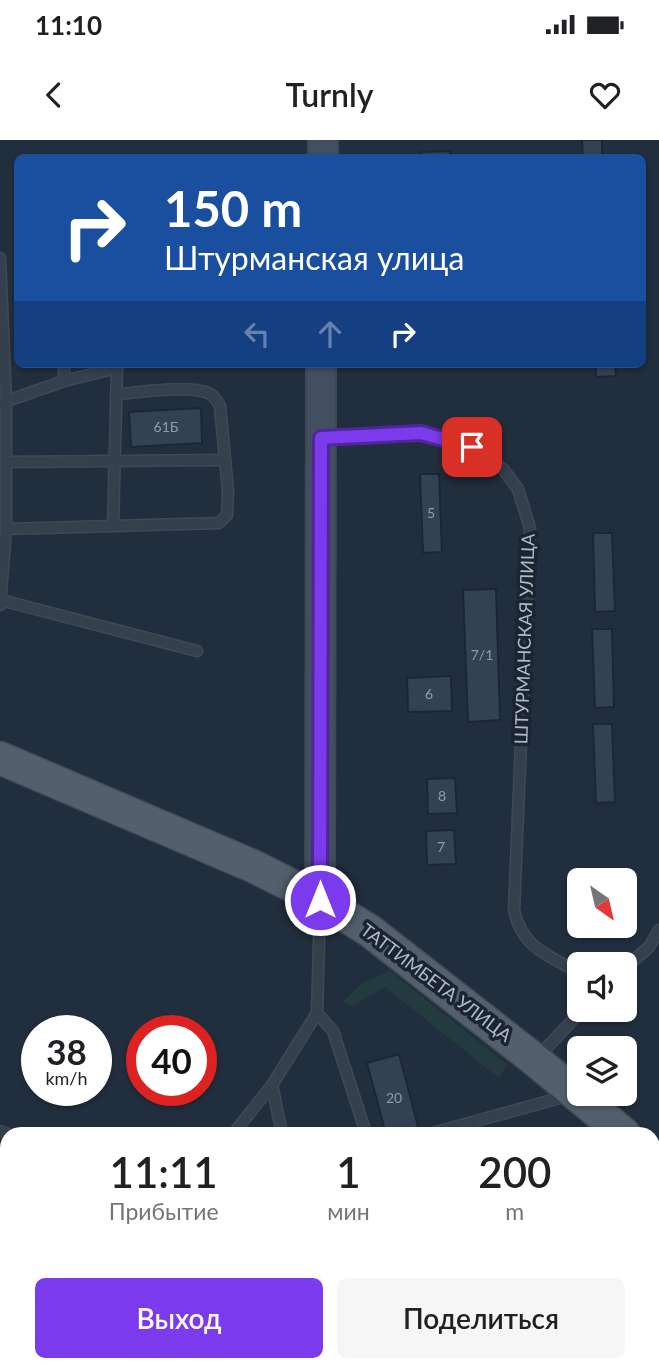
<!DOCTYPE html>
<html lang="ru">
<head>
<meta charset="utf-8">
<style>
	:root { --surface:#fff; --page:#f6f6f6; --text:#202124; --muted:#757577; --accent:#7c3aed }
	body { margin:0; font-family:Lato,sans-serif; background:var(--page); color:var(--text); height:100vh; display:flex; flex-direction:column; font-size:26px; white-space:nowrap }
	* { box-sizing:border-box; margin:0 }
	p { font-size:23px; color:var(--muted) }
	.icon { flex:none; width:38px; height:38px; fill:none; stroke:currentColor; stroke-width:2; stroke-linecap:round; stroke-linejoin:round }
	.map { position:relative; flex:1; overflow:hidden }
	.drawer { position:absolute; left:0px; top:987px; width:660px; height:245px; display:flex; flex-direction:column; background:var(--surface); border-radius:21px 21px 0 0; box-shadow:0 2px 5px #0004 }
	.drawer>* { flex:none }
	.banner { position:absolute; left:14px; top:14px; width:632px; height:214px; border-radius:10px; box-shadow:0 2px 5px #0004; background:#1a4fa0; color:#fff; overflow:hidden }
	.needle { width:46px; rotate:146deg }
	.fabs { position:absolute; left:567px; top:728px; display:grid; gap:14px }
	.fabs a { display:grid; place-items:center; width:70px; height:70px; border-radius:10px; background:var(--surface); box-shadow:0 2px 5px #0004; font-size:35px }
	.speed { position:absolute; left:21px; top:875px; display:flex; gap:14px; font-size:35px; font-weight:700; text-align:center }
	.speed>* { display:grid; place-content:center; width:91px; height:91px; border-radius:50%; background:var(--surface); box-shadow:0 2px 5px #0004; line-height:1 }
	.speed small { font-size:18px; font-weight:400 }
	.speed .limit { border:10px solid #d22; background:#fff; color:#111 }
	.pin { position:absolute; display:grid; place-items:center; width:60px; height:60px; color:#fff; margin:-30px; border-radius:14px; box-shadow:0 4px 10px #0006 }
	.me { position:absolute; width:77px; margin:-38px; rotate:0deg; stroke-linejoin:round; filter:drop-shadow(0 0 5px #0008) }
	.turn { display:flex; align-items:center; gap:24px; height:147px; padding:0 35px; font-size:32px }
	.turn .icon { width:91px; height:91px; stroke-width:2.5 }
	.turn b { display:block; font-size:49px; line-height:60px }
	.lanes { display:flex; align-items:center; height:66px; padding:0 35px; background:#0003; justify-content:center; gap:35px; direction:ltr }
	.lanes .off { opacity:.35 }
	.eta { display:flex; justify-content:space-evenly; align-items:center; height:119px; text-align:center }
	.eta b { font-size:42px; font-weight:600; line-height:49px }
	.cta { display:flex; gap:14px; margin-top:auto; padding:14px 35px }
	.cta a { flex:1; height:80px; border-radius:10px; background:var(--accent); color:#fff; font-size:28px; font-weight:600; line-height:80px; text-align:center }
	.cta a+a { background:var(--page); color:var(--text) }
	.status { display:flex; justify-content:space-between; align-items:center; height:49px; padding:0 35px; background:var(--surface); direction:ltr }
	.status svg { height:19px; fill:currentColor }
	header { display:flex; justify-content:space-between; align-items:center; height:91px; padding:0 35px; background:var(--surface); font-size:32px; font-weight:600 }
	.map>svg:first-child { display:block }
	.green { fill:#233b3e }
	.building { fill:#334253; stroke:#1d2733; stroke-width:2 }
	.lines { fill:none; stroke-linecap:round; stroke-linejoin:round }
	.lane-casing { stroke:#3f4955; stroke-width:13 }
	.secondary-casing { stroke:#3f4955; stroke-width:32 }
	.primary-casing { stroke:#3f4955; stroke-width:35 }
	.lane { stroke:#35404d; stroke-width:10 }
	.secondary { stroke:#434f60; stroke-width:28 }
	.primary { stroke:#535f6d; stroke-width:32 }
	.route-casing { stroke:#51269a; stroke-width:18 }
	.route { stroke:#7c3aed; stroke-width:12 }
	.labels { text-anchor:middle; stroke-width:7; stroke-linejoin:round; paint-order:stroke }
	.number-label { font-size:14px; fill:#909ba9 }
	.street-label { font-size:18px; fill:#b1bbc8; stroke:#1b2531 }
</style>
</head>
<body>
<div class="status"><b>11:10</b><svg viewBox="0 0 49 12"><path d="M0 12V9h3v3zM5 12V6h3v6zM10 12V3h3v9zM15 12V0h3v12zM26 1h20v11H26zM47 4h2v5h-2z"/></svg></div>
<header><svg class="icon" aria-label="back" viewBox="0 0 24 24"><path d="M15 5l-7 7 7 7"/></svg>Turnly<svg class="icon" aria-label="heart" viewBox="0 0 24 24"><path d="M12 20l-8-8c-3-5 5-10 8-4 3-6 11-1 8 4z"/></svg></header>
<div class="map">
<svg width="659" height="1232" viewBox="0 0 659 1232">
	<rect width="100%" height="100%" fill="#212e3d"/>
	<polygon class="green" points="390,831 507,924 499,938 385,847 352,866 343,862 362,843"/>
	<g class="building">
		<polygon points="582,0 602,0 602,18 583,18"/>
		<polygon points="450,11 450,18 421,18 421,12"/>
		<polygon points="596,224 615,224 616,236 596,237"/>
		<polygon points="201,268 202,303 131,307 129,272"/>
		<polygon points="420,334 439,334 442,412 423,413"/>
		<polygon points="593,393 612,393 615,471 595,472"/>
		<polygon points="496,449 500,580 468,582 463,450"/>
		<polygon points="592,489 612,489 614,567 595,568"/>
		<polygon points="451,536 452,571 408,572 407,538"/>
		<polygon points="593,584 612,584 615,662 596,663"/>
		<polygon points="455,638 457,673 428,674 427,639"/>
		<polygon points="454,690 456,724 427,725 426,691"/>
		<polygon points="399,914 420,994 386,994 367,923"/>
		<polygon points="7,1054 7,1111 0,1116 0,1059"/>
	</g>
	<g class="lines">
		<g class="lane-casing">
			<g id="lane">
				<polyline points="0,118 6,261 6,389 0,465"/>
				<polyline points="64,241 64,224"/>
				<polyline points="1,263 64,241 117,228 119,224"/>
				<path d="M322,298L421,294L473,308L503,329L518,349L530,388L514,770C522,808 548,815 579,833"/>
				<polyline points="6,322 225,320"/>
				<polyline points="113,386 117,228"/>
				<path d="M6,389L219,383L227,375L228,351L220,266C218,262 214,256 210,254C193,244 137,253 116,254"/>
				<polyline points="1,460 197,511"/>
				<polyline points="625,828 649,807 659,790"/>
				<polyline points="317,873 333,891 365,990 369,994"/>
				<polyline points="538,917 582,870"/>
				<polyline points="272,945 282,994"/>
				<polyline points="0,991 8,994"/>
				<polyline points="233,994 272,945 317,873 320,767"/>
				<polyline points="429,994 567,956"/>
				<polyline points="0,1193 7,1183"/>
				<polyline points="329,1225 330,1232"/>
			</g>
		</g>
		<g class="secondary-casing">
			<g id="secondary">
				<polyline points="323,18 323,0"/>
				<polyline points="320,760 321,224"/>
			</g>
		</g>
		<g class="primary-casing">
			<g id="primary">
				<polyline points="0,618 255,727 320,760 370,791 535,920 624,994"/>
				<polyline points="653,1018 659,1024"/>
			</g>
		</g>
		<use href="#lane" class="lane"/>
		<use href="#secondary" class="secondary"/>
		<use href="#primary" class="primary"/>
	</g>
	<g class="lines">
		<g class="route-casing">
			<polyline id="route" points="320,760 321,298 421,293 472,307"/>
		</g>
		<use href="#route" class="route"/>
	</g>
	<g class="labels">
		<g class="number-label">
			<text x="166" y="292">61Б</text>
			<text x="431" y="378">5</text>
			<text x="482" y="520">7/1</text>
			<text x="429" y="559">6</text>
			<text x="442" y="661">8</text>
			<text x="441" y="712">7</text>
			<text x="394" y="963">20</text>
		</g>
		<g class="street-label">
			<text transform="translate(525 499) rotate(-88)" y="6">ШТУРМАНСКАЯ УЛИЦА</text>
			<text transform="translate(436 843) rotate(37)" y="6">ТАТТИМБЕТА УЛИЦА</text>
		</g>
	</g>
</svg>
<div class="fabs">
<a><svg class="needle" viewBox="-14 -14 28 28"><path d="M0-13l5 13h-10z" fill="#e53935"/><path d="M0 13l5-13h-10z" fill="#757577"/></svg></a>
<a><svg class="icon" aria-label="sound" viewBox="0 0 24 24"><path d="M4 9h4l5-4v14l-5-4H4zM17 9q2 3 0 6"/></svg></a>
<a><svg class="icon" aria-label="layers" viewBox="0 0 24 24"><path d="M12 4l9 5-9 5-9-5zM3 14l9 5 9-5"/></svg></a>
</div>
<div class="speed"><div>38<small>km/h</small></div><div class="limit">40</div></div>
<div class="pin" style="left:472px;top:307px;background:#d93025"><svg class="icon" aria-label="arrive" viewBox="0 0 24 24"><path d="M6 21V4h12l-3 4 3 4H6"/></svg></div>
<svg class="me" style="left:320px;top:760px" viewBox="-20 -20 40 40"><circle r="17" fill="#7c3aed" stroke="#fff" stroke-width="3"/><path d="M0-11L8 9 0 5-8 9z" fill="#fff"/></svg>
<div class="banner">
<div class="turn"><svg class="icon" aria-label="right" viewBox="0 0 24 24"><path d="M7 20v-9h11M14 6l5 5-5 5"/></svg><div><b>150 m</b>Штурманская улица</div></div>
<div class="lanes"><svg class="icon off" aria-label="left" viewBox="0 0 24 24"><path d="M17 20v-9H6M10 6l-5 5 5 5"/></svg><svg class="icon off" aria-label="ahead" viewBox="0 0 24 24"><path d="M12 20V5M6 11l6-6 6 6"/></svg><svg class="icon" aria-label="right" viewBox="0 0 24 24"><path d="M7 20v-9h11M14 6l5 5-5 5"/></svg></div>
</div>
<section class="drawer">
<div class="eta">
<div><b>11:11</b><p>Прибытие</p></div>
<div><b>1</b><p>мин</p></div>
<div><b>200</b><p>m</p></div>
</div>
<div class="cta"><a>Выход</a><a>Поделиться</a></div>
</section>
</div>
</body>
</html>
